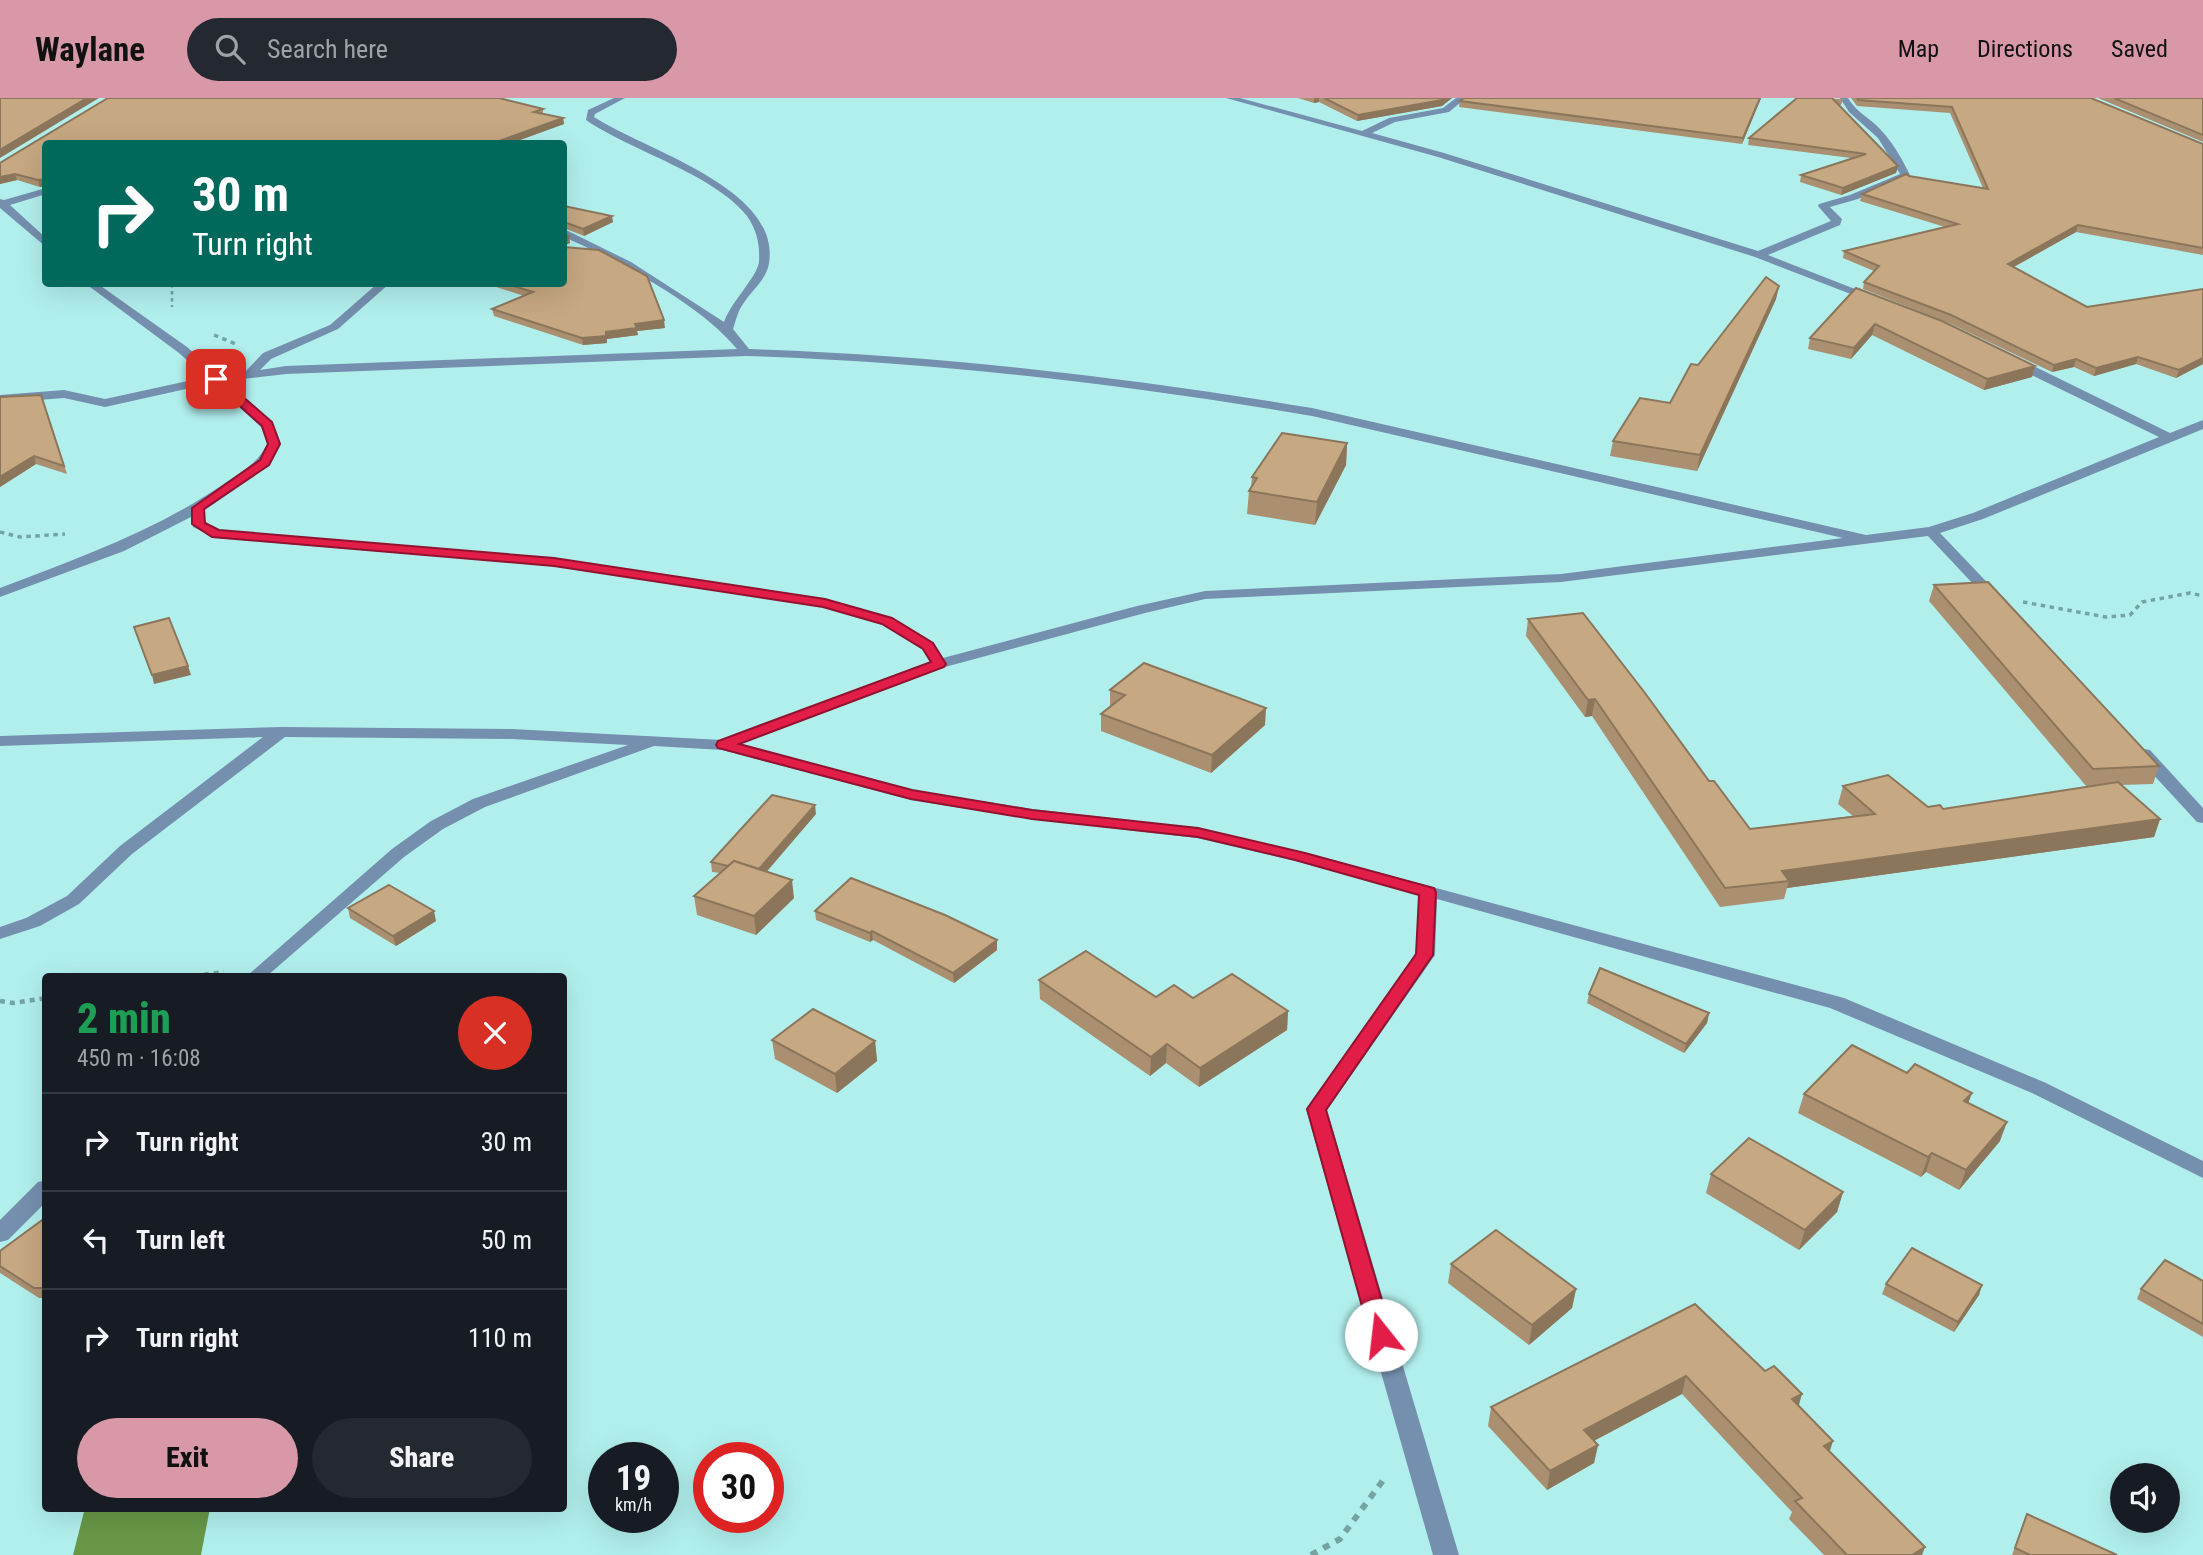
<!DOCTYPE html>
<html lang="en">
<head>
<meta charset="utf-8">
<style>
	:root { --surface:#171b24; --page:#242831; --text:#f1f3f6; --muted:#9ea1a6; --line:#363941; --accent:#d898a8 }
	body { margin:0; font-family:"Roboto Condensed",sans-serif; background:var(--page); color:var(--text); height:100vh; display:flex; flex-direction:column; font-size:26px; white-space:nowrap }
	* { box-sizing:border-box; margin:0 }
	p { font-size:23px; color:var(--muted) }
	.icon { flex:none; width:38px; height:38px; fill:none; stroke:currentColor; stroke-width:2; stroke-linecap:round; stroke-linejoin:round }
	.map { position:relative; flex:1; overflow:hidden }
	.sheet { position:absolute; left:42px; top:875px; width:525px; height:539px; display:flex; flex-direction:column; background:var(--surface); border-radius:7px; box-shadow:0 7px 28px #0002 }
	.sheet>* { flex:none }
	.guide { position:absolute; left:42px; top:42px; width:525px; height:147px; border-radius:7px; box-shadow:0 7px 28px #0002; background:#00695c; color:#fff; overflow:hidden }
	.fabs { position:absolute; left:2110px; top:1365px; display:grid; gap:14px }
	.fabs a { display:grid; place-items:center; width:70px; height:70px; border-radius:50%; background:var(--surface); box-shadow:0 7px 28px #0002; font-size:35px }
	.speed { position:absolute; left:588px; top:1344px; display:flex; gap:14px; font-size:35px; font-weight:700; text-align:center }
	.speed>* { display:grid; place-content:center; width:91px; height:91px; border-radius:50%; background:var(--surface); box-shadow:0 7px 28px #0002; line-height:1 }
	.speed small { font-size:18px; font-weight:400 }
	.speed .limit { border:10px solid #d22; background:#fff; color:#111 }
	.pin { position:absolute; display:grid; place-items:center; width:60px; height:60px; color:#fff; margin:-30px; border-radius:14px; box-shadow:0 4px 10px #0006 }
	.me { position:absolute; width:77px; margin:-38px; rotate:344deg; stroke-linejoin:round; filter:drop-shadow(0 0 5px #0008) }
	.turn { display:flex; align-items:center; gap:24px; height:147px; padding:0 35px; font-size:32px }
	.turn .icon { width:91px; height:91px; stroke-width:2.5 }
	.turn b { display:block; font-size:49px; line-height:60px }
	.round { display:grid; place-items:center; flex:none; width:74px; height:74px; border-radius:37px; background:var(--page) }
	.overview { display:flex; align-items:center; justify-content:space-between; height:119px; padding:0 35px }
	h1 { font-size:42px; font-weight:800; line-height:52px; color:#1e9e55 }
	.action { display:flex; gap:14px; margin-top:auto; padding:14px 35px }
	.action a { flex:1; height:80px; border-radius:42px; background:var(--accent); color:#111; font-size:28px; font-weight:800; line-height:80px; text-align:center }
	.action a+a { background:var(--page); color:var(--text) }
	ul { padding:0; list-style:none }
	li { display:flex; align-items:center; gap:21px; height:98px; padding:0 35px; border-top:2px solid var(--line) }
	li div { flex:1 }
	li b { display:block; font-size:26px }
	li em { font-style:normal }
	header { display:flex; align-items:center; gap:42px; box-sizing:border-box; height:98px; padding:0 35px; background:var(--accent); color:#111 }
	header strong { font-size:33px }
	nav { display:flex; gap:38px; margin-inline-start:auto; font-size:24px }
	.search { width:490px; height:63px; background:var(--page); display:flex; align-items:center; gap:18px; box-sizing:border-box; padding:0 24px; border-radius:38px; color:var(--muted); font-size:26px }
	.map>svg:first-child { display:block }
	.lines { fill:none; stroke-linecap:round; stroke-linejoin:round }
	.river { fill:#689847; fill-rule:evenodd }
	.path-far3 { stroke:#74a4a2; stroke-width:2.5; stroke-dasharray:3.5 3.5; stroke-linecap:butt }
	.path-far2 { stroke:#74a4a2; stroke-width:3.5; stroke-dasharray:4.5 4.5; stroke-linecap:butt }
	.path-far1 { stroke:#74a4a2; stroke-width:4.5; stroke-dasharray:5 5; stroke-linecap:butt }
	.path { stroke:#74a4a2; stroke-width:6; stroke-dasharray:7 7; stroke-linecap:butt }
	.minor { fill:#758fae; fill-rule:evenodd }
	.wall { fill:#aa9070 }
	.shaded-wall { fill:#8b765b }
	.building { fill:#c6a882; stroke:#8b765b; stroke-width:2 }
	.route { fill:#e11d48; stroke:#92132f; stroke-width:2 }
</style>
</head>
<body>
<header>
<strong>Waylane</strong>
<div class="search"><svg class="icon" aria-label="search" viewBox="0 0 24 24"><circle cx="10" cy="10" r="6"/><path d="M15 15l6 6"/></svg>Search here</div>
<nav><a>Map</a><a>Directions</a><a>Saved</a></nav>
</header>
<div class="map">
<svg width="2203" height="1457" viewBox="0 0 2203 1457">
	<rect width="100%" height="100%" fill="#b1efed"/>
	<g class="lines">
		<polygon class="river" points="85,1410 210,1410 201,1457 73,1457"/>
		<polyline class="path-far3" points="172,186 172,209"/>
		<g class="path-far2">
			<polyline points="214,237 238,247"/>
			<polyline points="0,434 20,439 65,436"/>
			<polyline points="2023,504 2106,519 2130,517 2142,504 2190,495 2203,498"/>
		</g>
		<g class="path-far1">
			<polyline points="194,878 224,874"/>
			<polyline points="0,903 13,905 46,900"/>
		</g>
		<polyline class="path" points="1311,1457 1340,1441 1384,1381"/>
		<g class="minor">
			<path d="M614,0H625L595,16L594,19C644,52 781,90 769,165C767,181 751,193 743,206C738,213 736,222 733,231L749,251C938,257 1126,279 1312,310L1866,437L1929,429L1973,415L2159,339L2011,267V261H2019L2170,335L2203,322V331L1983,421L1940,435L2001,499L2003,502L2001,505H1991L1928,438L1561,484L1205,501L1145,515L945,569L741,646L912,692L1032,711L1197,730L1299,753L1844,900L2046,985L2203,1063V1080L2032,995L1830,910L1437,801L1435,857L1327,1012L1459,1457H1433L1306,1011L1416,857L1419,796L1296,763L1197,740L1032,721L911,702L723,652L654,648L485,709L443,731L404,759L267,878H247L392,751L431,723L473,701L628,647L512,641L285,639L132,756L79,806L40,828L0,841V829L26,820L67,798L120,748L263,639L0,648V638L281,629L512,631L722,642L930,564L922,551L882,526L823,509L554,468L216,440L193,429L191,419L124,453L0,499V490C78,460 156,433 225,385C243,373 258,365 267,346L261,329L213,285L105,309L64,300L0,305V297L64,292L105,301L206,279L179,255L86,186H98L187,249L218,277L245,274L263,255L330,227L377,186H389L338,231L271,261L260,272L286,268L737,251C700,206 617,162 564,139V132L568,133L631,164L724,224C731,204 757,179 759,164C760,147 757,132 747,118C714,76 631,53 586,22L588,12ZM746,258C936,264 1125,286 1312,318L1843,440L1561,476L1205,493L1137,508L943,560L933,545L892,520L825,501L554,460L219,432L205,424V412L270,367L281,346L272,324L225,283L286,276Z"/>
			<path d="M1226,0H1240L1362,33L1389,20L1443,10L1456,0H1466L1449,14L1395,24L1372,35L1444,55L1758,153L1831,123L1818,108L1819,106L1850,97L1900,76L1878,40L1849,14L1840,0H1848C1855,12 1866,18 1876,27C1891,41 1901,59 1910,77L1858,101L1830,109L1842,121L1840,127L1768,157L1878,200L1880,202L1874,205L1755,159L1438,59Z"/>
			<polygon points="46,90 46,96 10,107 46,140 46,149 0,110 0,101 4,102"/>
			<polygon points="2144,651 2150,652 2203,710 2203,725 2197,724 2138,660 2136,656 2138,652"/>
			<polygon points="46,1082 46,1104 8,1142 0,1144 0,1122 38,1084"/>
		</g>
	</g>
	<g class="wall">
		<polygon points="108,0 499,0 543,11 543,15 563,20 564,26 509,46 46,46 46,88 40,89 17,82 0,86 0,65"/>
		<polygon points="1298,0 1452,0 1442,8 1357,23 1319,4 1314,5"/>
		<polygon points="1464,0 1761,0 1742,46 1459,9 1460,3"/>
		<polygon points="1797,0 1843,1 1841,7 1838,7 1898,68 1896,75 1841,97 1800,84 1801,77 1851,60 1748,47 1749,40"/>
		<polygon points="1851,0 2091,0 2203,46 2203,157 2076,134 2014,169 2087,209 2203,266 2176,280 2136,266 2094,278 2074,269 2052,274 1949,225 1863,191 1864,184 1874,173 1843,160 1844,153 1945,129 1860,103 1862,96 1909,78 1983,90 1950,15 1857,8"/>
		<polygon points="2098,0 2203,0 2203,44"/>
		<polygon points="564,101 565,102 566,108 613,124 584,138 564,130"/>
		<polygon points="487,186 564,186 665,230 637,233 638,237 607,241 607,245 583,247 494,218 492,211 524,198"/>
		<polygon points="1779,188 1776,201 1697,373 1610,358 1613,343 1670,305 1698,267"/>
		<polygon points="1856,190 2035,268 2032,279 1984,292 1872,237 1851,261 1808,251 1810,240"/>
		<polygon points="41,297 67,376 36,366 0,389 0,299"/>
		<polygon points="1347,345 1346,367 1315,427 1247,416 1249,393 1251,389 1252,379"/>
		<polygon points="1934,487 2159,668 2153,686 2122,687 2160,721 2154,739 1787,790 1784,801 1720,809 1592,618 1585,619 1526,538 1528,521 1709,683 1750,731 1853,718 1838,706 1843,688 1928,709 1943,711 2087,689 1929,503"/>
		<polygon points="1110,592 1265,627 1211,675 1101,633 1101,616 1110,609"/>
		<polygon points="816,716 766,773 794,800 756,837 697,817 694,798 720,775 712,774 711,764"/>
		<polygon points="348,810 436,823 396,848 350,820"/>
		<polygon points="815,813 997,842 997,852 954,885 873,842 870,844 816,822"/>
		<polygon points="1039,882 1156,899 1193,900 1288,913 1287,932 1199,989 1166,965 1150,978 1040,901"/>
		<polygon points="1589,896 1709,915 1707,925 1684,955 1587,905"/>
		<polygon points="772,942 875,943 877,963 837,995 775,961"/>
		<polygon points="1804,996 1968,1005 2000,1043 1959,1092 1926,1074 1921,1079 1798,1015"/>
		<polygon points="1711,1076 1843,1094 1837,1114 1799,1152 1706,1095"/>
		<polygon points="45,1120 46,1200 39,1200 0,1175 0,1153"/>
		<polygon points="1451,1166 1576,1191 1572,1210 1529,1247 1448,1185"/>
		<polygon points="2203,1183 2203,1239 2137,1201 2141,1191"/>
		<polygon points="1886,1186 1982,1187 1979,1197 1954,1234 1882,1196"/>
		<polygon points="1695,1206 1799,1308 1829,1354 1922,1457 1824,1457 1789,1421 1792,1414 1682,1296 1594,1343 1598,1347 1594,1365 1547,1392 1488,1328 1491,1309"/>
		<polygon points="2027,1416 2117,1457 2012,1457"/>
	</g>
	<g class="shaded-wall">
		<polygon points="87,0 99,0 0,60 0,52"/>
		<polygon points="1314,0 1319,0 1319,4 1314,5"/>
		<polygon points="1445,0 1452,0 1442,8 1357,23 1358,17"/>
		<polygon points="1760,0 1761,0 1742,46 1743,40"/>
		<polygon points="563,20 564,26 509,46 491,46"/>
		<polygon points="1898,68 1896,75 1841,97 1843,90"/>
		<polygon points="15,76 17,82 0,86 0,79"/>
		<polygon points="46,81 46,88 40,89 38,82"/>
		<polygon points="612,118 613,124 584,138 583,131"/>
		<polygon points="2078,127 2076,134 2006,173 2008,166"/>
		<polygon points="569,138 570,145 564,148 564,140"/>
		<polygon points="1779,188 1776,201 1697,373 1700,357"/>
		<polygon points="664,222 665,230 637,233 638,237 607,241 607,245 583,247 582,240 635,226"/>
		<polygon points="1875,226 1872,237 1851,261 1854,250"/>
		<polygon points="2138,259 2136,266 2094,278 2096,270"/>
		<polygon points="2203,260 2203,266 2176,280 2179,272"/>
		<polygon points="2076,261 2074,269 2052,274 2054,267"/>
		<polygon points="2035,268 2032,279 1984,292 1987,281"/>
		<polygon points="1347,345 1346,367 1315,427 1317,404"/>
		<polygon points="34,358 36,366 0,389 0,379"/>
		<polygon points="188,568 191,577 154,586 152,577"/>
		<polygon points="1595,601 1592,618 1585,619 1588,602"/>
		<polygon points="1266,610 1265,627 1211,675 1212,657"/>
		<polygon points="815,707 816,716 757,785 756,775"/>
		<polygon points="2160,721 2154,739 1787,790 1789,783 1782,773"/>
		<polygon points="792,782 794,800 756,837 754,818"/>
		<polygon points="434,813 436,823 396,848 393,838"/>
		<polygon points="872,833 873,842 870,844 870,835"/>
		<polygon points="997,842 997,852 954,885 953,875"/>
		<polygon points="1288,913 1287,932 1199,989 1200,970"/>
		<polygon points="1709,915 1707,925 1684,955 1686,946"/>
		<polygon points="875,943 877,963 837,995 835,976"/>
		<polygon points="1167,946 1166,965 1150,978 1151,959"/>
		<polygon points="1972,995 1965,1014 1964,1003"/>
		<polygon points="2007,1024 2000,1043 1959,1092 1966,1072"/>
		<polygon points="1932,1055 1926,1074 1921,1079 1928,1059"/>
		<polygon points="1843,1094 1837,1114 1799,1152 1805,1132"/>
		<polygon points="1982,1187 1979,1197 1954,1234 1958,1224"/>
		<polygon points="1576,1191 1572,1210 1529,1247 1532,1227"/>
		<polygon points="1686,1278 1682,1296 1580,1350 1584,1332"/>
		<polygon points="1802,1296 1797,1314 1792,1301"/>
		<polygon points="1833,1343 1827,1362 1824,1348"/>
		<polygon points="1598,1347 1594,1365 1547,1392 1550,1373"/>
		<polygon points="1925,1449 1922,1457 1912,1457"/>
	</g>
	<g class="building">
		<polygon points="0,0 87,0 0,52"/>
		<polygon points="108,0 499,0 543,11 534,14 563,20 491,46 46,46 46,81 38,82 15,76 0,79 0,65"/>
		<polygon points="1324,0 1445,0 1442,2 1358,17"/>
		<polygon points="1464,0 1760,0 1743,40 1460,3"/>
		<polygon points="1797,0 1832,0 1898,68 1843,90 1801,77 1866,56 1749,40"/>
		<polygon points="1857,0 2091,0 2203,46 2203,150 2078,127 2008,166 2087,209 2203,191 2203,260 2179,272 2138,259 2096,270 2076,261 2054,267 1951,217 1864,184 1879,168 1844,153 1958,126 1862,96 1906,76 1909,78 1988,91 1952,9 1858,2"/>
		<polygon points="2114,0 2203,0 2203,37"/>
		<polygon points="564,108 612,118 583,131 564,124"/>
		<polygon points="564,134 569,138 564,140"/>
		<polygon points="564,149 599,152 647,178 664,222 635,226 637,230 606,234 606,238 582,240 492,211 533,194 507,186 564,186"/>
		<polygon points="1766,179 1779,188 1700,357 1613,343 1640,300 1670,305 1691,266 1698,267"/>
		<polygon points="1856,190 1942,223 2035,268 1987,281 1875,226 1854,250 1810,240"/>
		<polygon points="41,297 64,368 34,358 0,379 0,299"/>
		<polygon points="1282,335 1347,345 1317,404 1249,393 1257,380 1252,379"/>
		<polygon points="1988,484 2159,668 2093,671 1934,487"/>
		<polygon points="1583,515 1645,595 1709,683 1714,683 1750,731 1875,716 1843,688 1888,677 1928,709 1940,707 1943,711 2118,684 2160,721 1782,773 1789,783 1725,790 1595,601 1588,602 1528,521"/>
		<polygon points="169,520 188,568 152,577 134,529"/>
		<polygon points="1144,565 1266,610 1212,657 1101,616 1125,597 1110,592"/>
		<polygon points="772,697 815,707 759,771 734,763 728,768 711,764"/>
		<polygon points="734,763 792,782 754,818 694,798"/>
		<polygon points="851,780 945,817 997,842 953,875 872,833 870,835 815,813"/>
		<polygon points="389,787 434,813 393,838 348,810"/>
		<polygon points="1086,853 1156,899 1174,887 1193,900 1232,876 1288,913 1200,970 1167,946 1151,959 1039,882"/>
		<polygon points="1600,870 1709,915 1686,946 1589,896"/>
		<polygon points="813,911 875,943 835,976 772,942"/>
		<polygon points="1852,947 1907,975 1915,966 1972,995 1964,1003 2007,1024 1966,1072 1932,1055 1928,1059 1804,996"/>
		<polygon points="1749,1040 1843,1094 1805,1132 1711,1076"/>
		<polygon points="45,1120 46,1190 34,1190 0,1168 0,1153"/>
		<polygon points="1496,1132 1576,1191 1532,1227 1451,1166"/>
		<polygon points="1912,1150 1982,1187 1958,1224 1886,1186"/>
		<polygon points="2165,1162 2203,1183 2203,1226 2141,1191"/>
		<polygon points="1695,1206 1765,1273 1774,1268 1802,1296 1792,1301 1833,1343 1824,1348 1925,1449 1912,1457 1847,1457 1795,1403 1802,1400 1686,1278 1584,1332 1598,1347 1550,1373 1491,1309"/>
		<polygon points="2027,1416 2117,1457 2030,1457 2015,1450"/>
	</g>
	<polygon class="route" points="212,279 220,279 272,324 280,346 269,367 204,411 205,425 219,432 554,460 825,501 892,520 933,545 946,566 944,569 739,646 912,692 1032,712 1198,730 1305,755 1434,790 1436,794 1433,857 1326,1012 1392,1237 1389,1243 1381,1246 1374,1243 1370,1237 1307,1011 1416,856 1419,797 1295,762 1198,739 1032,721 911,701 718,650 716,647 718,643 931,564 923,551 882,526 823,509 554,468 212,439 192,426 192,410 260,362 268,346 262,328 212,283"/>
</svg>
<div class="fabs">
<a><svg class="icon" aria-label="sound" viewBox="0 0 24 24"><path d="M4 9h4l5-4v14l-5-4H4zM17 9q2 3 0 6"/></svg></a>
</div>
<div class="speed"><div>19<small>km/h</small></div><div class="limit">30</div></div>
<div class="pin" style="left:216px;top:281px;background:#d93025"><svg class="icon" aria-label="arrive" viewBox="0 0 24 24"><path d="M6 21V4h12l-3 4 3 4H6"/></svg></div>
<svg class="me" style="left:1381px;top:1237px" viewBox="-20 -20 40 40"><circle r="19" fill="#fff"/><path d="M0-13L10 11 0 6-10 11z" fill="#e11d48"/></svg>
<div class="guide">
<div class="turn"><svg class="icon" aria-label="right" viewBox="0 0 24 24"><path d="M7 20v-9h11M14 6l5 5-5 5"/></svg><div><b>30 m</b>Turn right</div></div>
</div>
<section class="sheet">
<div class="overview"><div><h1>2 min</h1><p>450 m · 16:08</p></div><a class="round" style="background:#d93025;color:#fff"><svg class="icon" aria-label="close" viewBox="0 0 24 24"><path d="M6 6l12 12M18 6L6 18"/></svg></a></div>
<ul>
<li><svg class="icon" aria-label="right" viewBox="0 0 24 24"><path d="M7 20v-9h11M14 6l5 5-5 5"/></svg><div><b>Turn right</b></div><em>30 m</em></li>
<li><svg class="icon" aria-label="left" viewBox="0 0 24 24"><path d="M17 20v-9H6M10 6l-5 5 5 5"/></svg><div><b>Turn left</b></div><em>50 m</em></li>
<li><svg class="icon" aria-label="right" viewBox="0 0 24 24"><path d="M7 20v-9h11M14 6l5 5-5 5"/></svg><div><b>Turn right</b></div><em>110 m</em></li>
</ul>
<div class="action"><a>Exit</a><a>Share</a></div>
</section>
</div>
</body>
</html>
